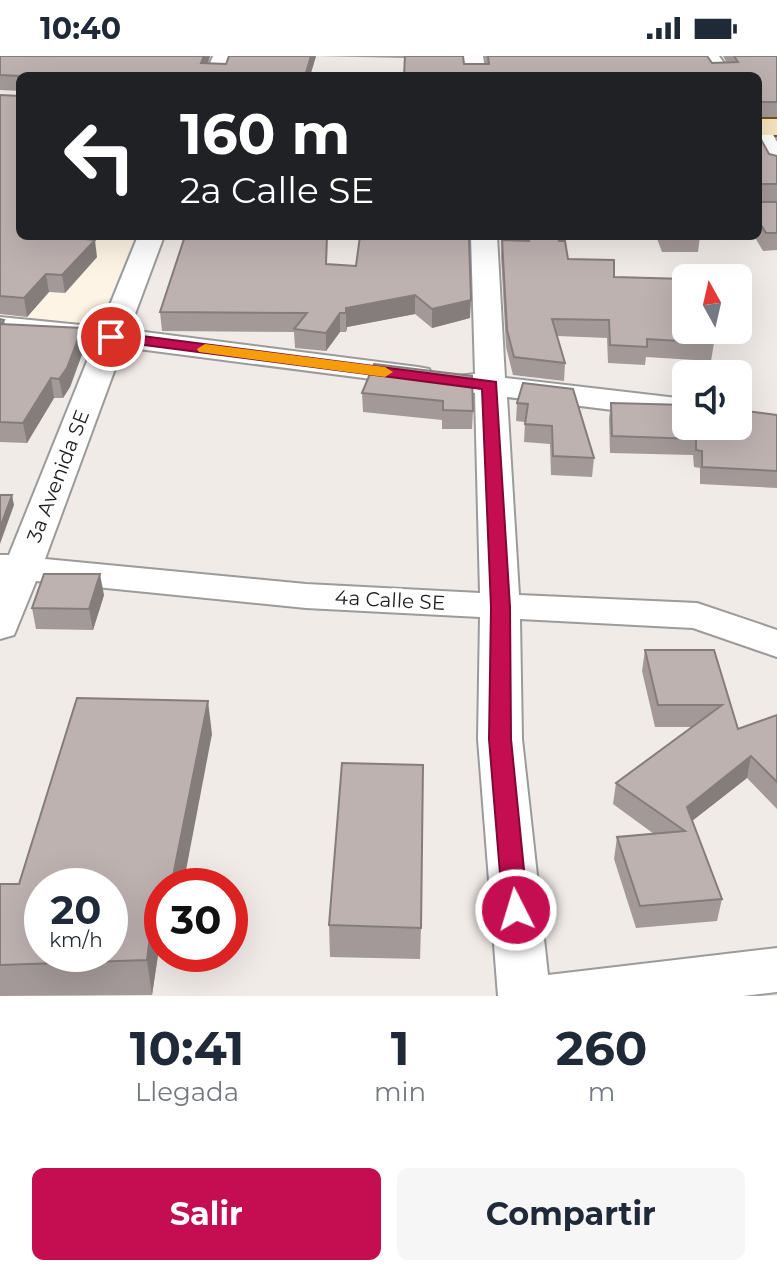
<!DOCTYPE html>
<html lang="es">
<head>
<meta charset="utf-8">
<style>
	:root { --surface:#fff; --page:#f6f6f7; --text:#1f2937; --muted:#747a83; --accent:#c50d52 }
	body { margin:0; font-family:Montserrat,sans-serif; background:var(--page); color:var(--text); height:100vh; display:flex; flex-direction:column; font-size:30px; white-space:nowrap }
	* { box-sizing:border-box; margin:0 }
	p { font-size:26px; color:var(--muted) }
	.icon { flex:none; width:44px; height:44px; fill:none; stroke:currentColor; stroke-width:2; stroke-linecap:round; stroke-linejoin:round }
	.map { position:relative; height:940px; overflow:hidden }
	.side { display:flex; flex-direction:column; background:var(--surface); flex:1 }
	.side>* { flex:none }
	.guide { position:absolute; left:16px; top:16px; width:746px; height:168px; border-radius:12px; box-shadow:0 8px 32px #0002; background:#202124; color:#fff; overflow:hidden }
	.needle { width:52px; rotate:352deg }
	.controls { position:absolute; left:672px; top:208px; display:grid; gap:16px }
	.controls a { display:grid; place-items:center; width:80px; height:80px; border-radius:12px; background:var(--surface); box-shadow:0 8px 32px #0002; font-size:40px }
	.speed { position:absolute; left:24px; top:812px; display:flex; gap:16px; font-size:40px; font-weight:700; text-align:center }
	.speed>* { display:grid; place-content:center; width:104px; height:104px; border-radius:50%; background:var(--surface); box-shadow:0 8px 32px #0002; line-height:1 }
	.speed small { font-size:20px; font-weight:400 }
	.speed .limit { border:12px solid #d22; background:#fff; color:#111 }
	.pin { position:absolute; display:grid; place-items:center; width:68px; height:68px; color:#fff; margin:-34px; border:4px solid #fff; border-radius:50%; box-shadow:0 2px 8px #0007 }
	.me { position:absolute; width:88px; margin:-44px; rotate:355deg; stroke-linejoin:round; filter:drop-shadow(0 0 6px #0008) }
	.turn { display:flex; align-items:center; gap:28px; height:168px; padding:0 32px; font-size:36px }
	.turn .icon { width:104px; height:104px; stroke-width:2.5 }
	.turn b { display:block; font-size:56px; line-height:68px }
	.eta { display:flex; justify-content:space-evenly; align-items:center; height:136px; text-align:center }
	.eta b { font-size:48px; font-weight:700; line-height:56px }
	.primary-button { display:flex; gap:16px; margin-top:auto; padding:16px 32px }
	.primary-button a { flex:1; height:92px; border-radius:12px; background:var(--accent); color:#fff; font-size:32px; font-weight:700; line-height:92px; text-align:center }
	.primary-button a+a { background:var(--page); color:var(--text) }
	.status { display:flex; justify-content:space-between; align-items:center; height:56px; padding:0 40px; background:var(--surface); direction:ltr }
	.status svg { height:22px; fill:currentColor }
	.map>svg:first-child { display:block }
	.education { fill:#fdf4e5 }
	.lines { fill:none; stroke-linecap:round; stroke-linejoin:round }
	.minor-casing { stroke:#9b9b9b; stroke-width:4 }
	.secondary-casing { stroke:#74580c; stroke-width:4 }
	.minor { fill:#fff; fill-rule:evenodd }
	.secondary { fill:#f6e5c1; fill-rule:evenodd }
	.wall { fill:#a39998 }
	.shaded-wall { fill:#857d7c }
	.building { fill:#beb2b1; stroke:#857d7c; stroke-width:2; fill-rule:evenodd }
	.route { fill:#c50d52; stroke:#800835; stroke-width:2 }
	.slow { fill:#f59e0b }
	.labels { text-anchor:middle; stroke-width:8; stroke-linejoin:round; paint-order:stroke }
	.street-label { font-size:20px; fill:#212121; stroke:#fff }
</style>
</head>
<body>
<div class="status"><b>10:40</b><svg viewBox="0 0 49 12"><path d="M0 12V9h3v3zM5 12V6h3v6zM10 12V3h3v9zM15 12V0h3v12zM26 1h20v11H26zM47 4h2v5h-2z"/></svg></div>
<div class="map">
<svg width="777" height="940" viewBox="0 0 777 940">
	<rect width="100%" height="100%" fill="#f1ebe8"/>
	<polygon class="education" points="0,104 20,180 135,180 98,272 0,263"/>
	<g class="lines">
		<g class="minor-casing">
			<g id="minor">
				<polygon points="213,0 233,0 225,20 205,20"/>
				<polygon points="463,0 483,0 486,20 466,20"/>
				<polygon points="699,0 719,0 733,20 713,20"/>
				<polygon points="758,63 766,65 777,86 777,115 769,113 758,93"/>
				<polygon points="138,180 164,180 129,274 418,311 429,313 433,320 429,327 418,329 123,291 45,503 306,528 480,537 475,337 458,334 454,327 458,320 475,318 471,180 497,180 505,322 686,343 686,363 507,341 519,539 697,547 777,574 777,601 693,572 520,563 522,683 548,919 777,892 777,936 743,940 498,940 478,683 480,561 306,552 36,525 14,579 0,583 0,499 9,499 94,288 0,279 0,261 101,271"/>
			</g>
		</g>
		<g class="secondary-casing">
			<rect id="secondary" x="758" y="63" width="19" height="16"/>
		</g>
		<use href="#minor" class="minor"/>
		<use href="#secondary" class="secondary"/>
	</g>
	<g class="wall">
		<polygon points="0,0 210,0 208,8 226,8 229,0 463,0 464,8 486,8 485,0 707,0 712,7 727,7 723,0 777,0 777,61 758,61 404,20 405,2 316,0 310,20 20,20 20,180 85,180 97,201 65,237 49,236 27,261 0,258 0,39 20,40 20,35 0,34"/>
		<polygon points="758,78 769,98 777,100 777,145 759,145 759,146 777,146 777,194 763,195 754,180 758,180"/>
		<polygon points="360,180 470,180 470,262 432,272 415,258 347,271 346,276 340,276 326,295 295,292 294,276 162,275 160,256 327,208 356,210"/>
		<polygon points="523,180 558,180 568,203 614,221 714,287 711,305 646,301 645,309 608,307 607,282 557,280 565,307 564,325 513,319 506,291 501,200 502,184 524,184"/>
		<polygon points="656,180 700,180 698,196 662,196"/>
		<polygon points="0,263 4,264 5,268 85,290 70,331 63,342 54,342 27,387 0,386"/>
		<polygon points="374,308 473,355 472,373 442,373 442,364 363,356 362,337"/>
		<polygon points="523,327 594,402 592,421 551,419 550,388 524,386 525,366 516,365 517,347"/>
		<polygon points="611,347 777,359 777,432 700,428 700,412 694,411 693,399 610,397 609,363"/>
		<polygon points="104,539 93,574 36,573 32,552"/>
		<polygon points="645,594 714,594 738,673 777,659 777,753 747,722 692,765 722,843 717,865 636,872 614,803 617,781 654,778 613,748 616,727 693,671 655,671 642,615"/>
		<polygon points="212,678 162,830 162,898 170,898 158,899 152,939 0,940 0,828 19,828"/>
		<polygon points="329,869 421,872 420,903 330,901"/>
	</g>
	<g class="shaded-wall">
		<polygon points="204,0 210,0 203,20 201,7"/>
		<polygon points="311,0 316,0 310,20 305,20"/>
		<polygon points="95,184 97,201 65,237 62,219"/>
		<polygon points="46,218 49,236 27,261 24,242"/>
		<polygon points="415,239 415,258 347,271 346,276 346,252"/>
		<polygon points="471,244 470,262 432,272 432,253"/>
		<polygon points="340,257 340,276 326,295 326,277"/>
		<polygon points="82,272 85,290 70,331 63,342 59,323"/>
		<polygon points="51,322 54,342 27,387 23,367"/>
		<polygon points="12,439 14,449 0,488 0,472"/>
		<polygon points="100,518 104,539 93,574 89,553"/>
		<polygon points="208,645 212,678 183,830 171,830"/>
		<polygon points="751,700 747,722 683,772 687,751"/>
		<polygon points="152,864 158,899 152,939 147,904"/>
	</g>
	<g class="building">
		<polygon points="0,0 204,0 201,7 226,8 229,0 311,0 305,20 20,20 20,162 18,166 20,166 20,180 77,180 75,182 95,184 62,219 46,218 24,242 0,240 0,39 20,40 20,20 0,19"/>
		<polygon points="405,0 463,0 464,8 489,8 488,0 707,0 712,7 738,6 734,0 777,0 777,46 758,46 758,57 758,20 404,20"/>
		<polygon points="758,78 769,98 777,100 777,128 759,128 759,146 777,146 777,177 766,177 758,164"/>
		<polygon points="185,180 327,180 326,208 356,210 360,180 465,180 465,182 469,182 471,244 432,253 415,239 346,252 346,257 340,257 326,277 294,273 307,257 160,256"/>
		<polygon points="528,180 558,180 559,185 565,185 568,203 614,204 614,221 686,223 686,274 712,274 714,287 647,283 647,291 610,289 609,264 552,263 565,307 514,301 507,274 502,184 529,185"/>
		<polygon points="0,263 4,264 1,268 82,272 67,312 59,323 51,322 23,367 0,366"/>
		<polygon points="374,308 472,320 473,355 443,354 443,345 362,337"/>
		<polygon points="523,327 573,333 594,402 553,400 552,370 525,368 528,348 517,347"/>
		<polygon points="611,347 686,349 686,370 738,370 738,354 777,359 777,415 702,411 702,395 696,394 696,383 612,380"/>
		<polygon points="0,439 12,439 0,472"/>
		<polygon points="44,518 100,518 89,553 32,552"/>
		<polygon points="645,594 714,594 738,673 777,659 777,726 751,700 687,751 722,843 640,850 617,781 685,775 616,727 722,649 658,649"/>
		<path d="M77,642L208,645L171,830H162V864H152L147,904L0,909V828H19ZM42,830H110V898H42Z"/>
		<polygon points="342,707 423,709 421,872 329,869"/>
	</g>
	<polygon class="route" points="111,276 496,326 510,551 511,683 528,854 524,862 516,865 507,862 503,854 489,683 491,551 482,333 106,284 104,281"/>
	<polygon class="slow" points="205,288 385,311 393,316 385,321 199,296 197,293"/>
	<g class="labels">
		<g class="street-label">
			<text transform="translate(58 420) rotate(-69)" y="7">3a Avenida SE</text>
			<text transform="translate(390 544) rotate(3)" y="7">4a Calle SE</text>
		</g>
	</g>
</svg>
<div class="controls">
<a><svg class="needle" viewBox="-14 -14 28 28"><path d="M0-13l5 13h-10z" fill="#e53935"/><path d="M0 13l5-13h-10z" fill="#747a83"/></svg></a>
<a><svg class="icon" aria-label="sound" viewBox="0 0 24 24"><path d="M4 9h4l5-4v14l-5-4H4zM17 9q2 3 0 6"/></svg></a>
</div>
<div class="speed"><div>20<small>km/h</small></div><div class="limit">30</div></div>
<div class="pin" style="left:111px;top:281px;background:#d93025"><svg class="icon" aria-label="arrive" viewBox="0 0 24 24"><path d="M6 21V4h12l-3 4 3 4H6"/></svg></div>
<svg class="me" style="left:516px;top:854px" viewBox="-20 -20 40 40"><circle r="17" fill="#c50d52" stroke="#fff" stroke-width="3"/><path d="M0-11L8 9 0 5-8 9z" fill="#fff"/></svg>
<div class="guide">
<div class="turn"><svg class="icon" aria-label="left" viewBox="0 0 24 24"><path d="M17 20v-9H6M10 6l-5 5 5 5"/></svg><div><b>160 m</b>2a Calle SE</div></div>
</div>
</div>
<section class="side">
<div class="eta">
<div><b>10:41</b><p>Llegada</p></div>
<div><b>1</b><p>min</p></div>
<div><b>260</b><p>m</p></div>
</div>
<div class="primary-button"><a>Salir</a><a>Compartir</a></div>
</section>
</body>
</html>
